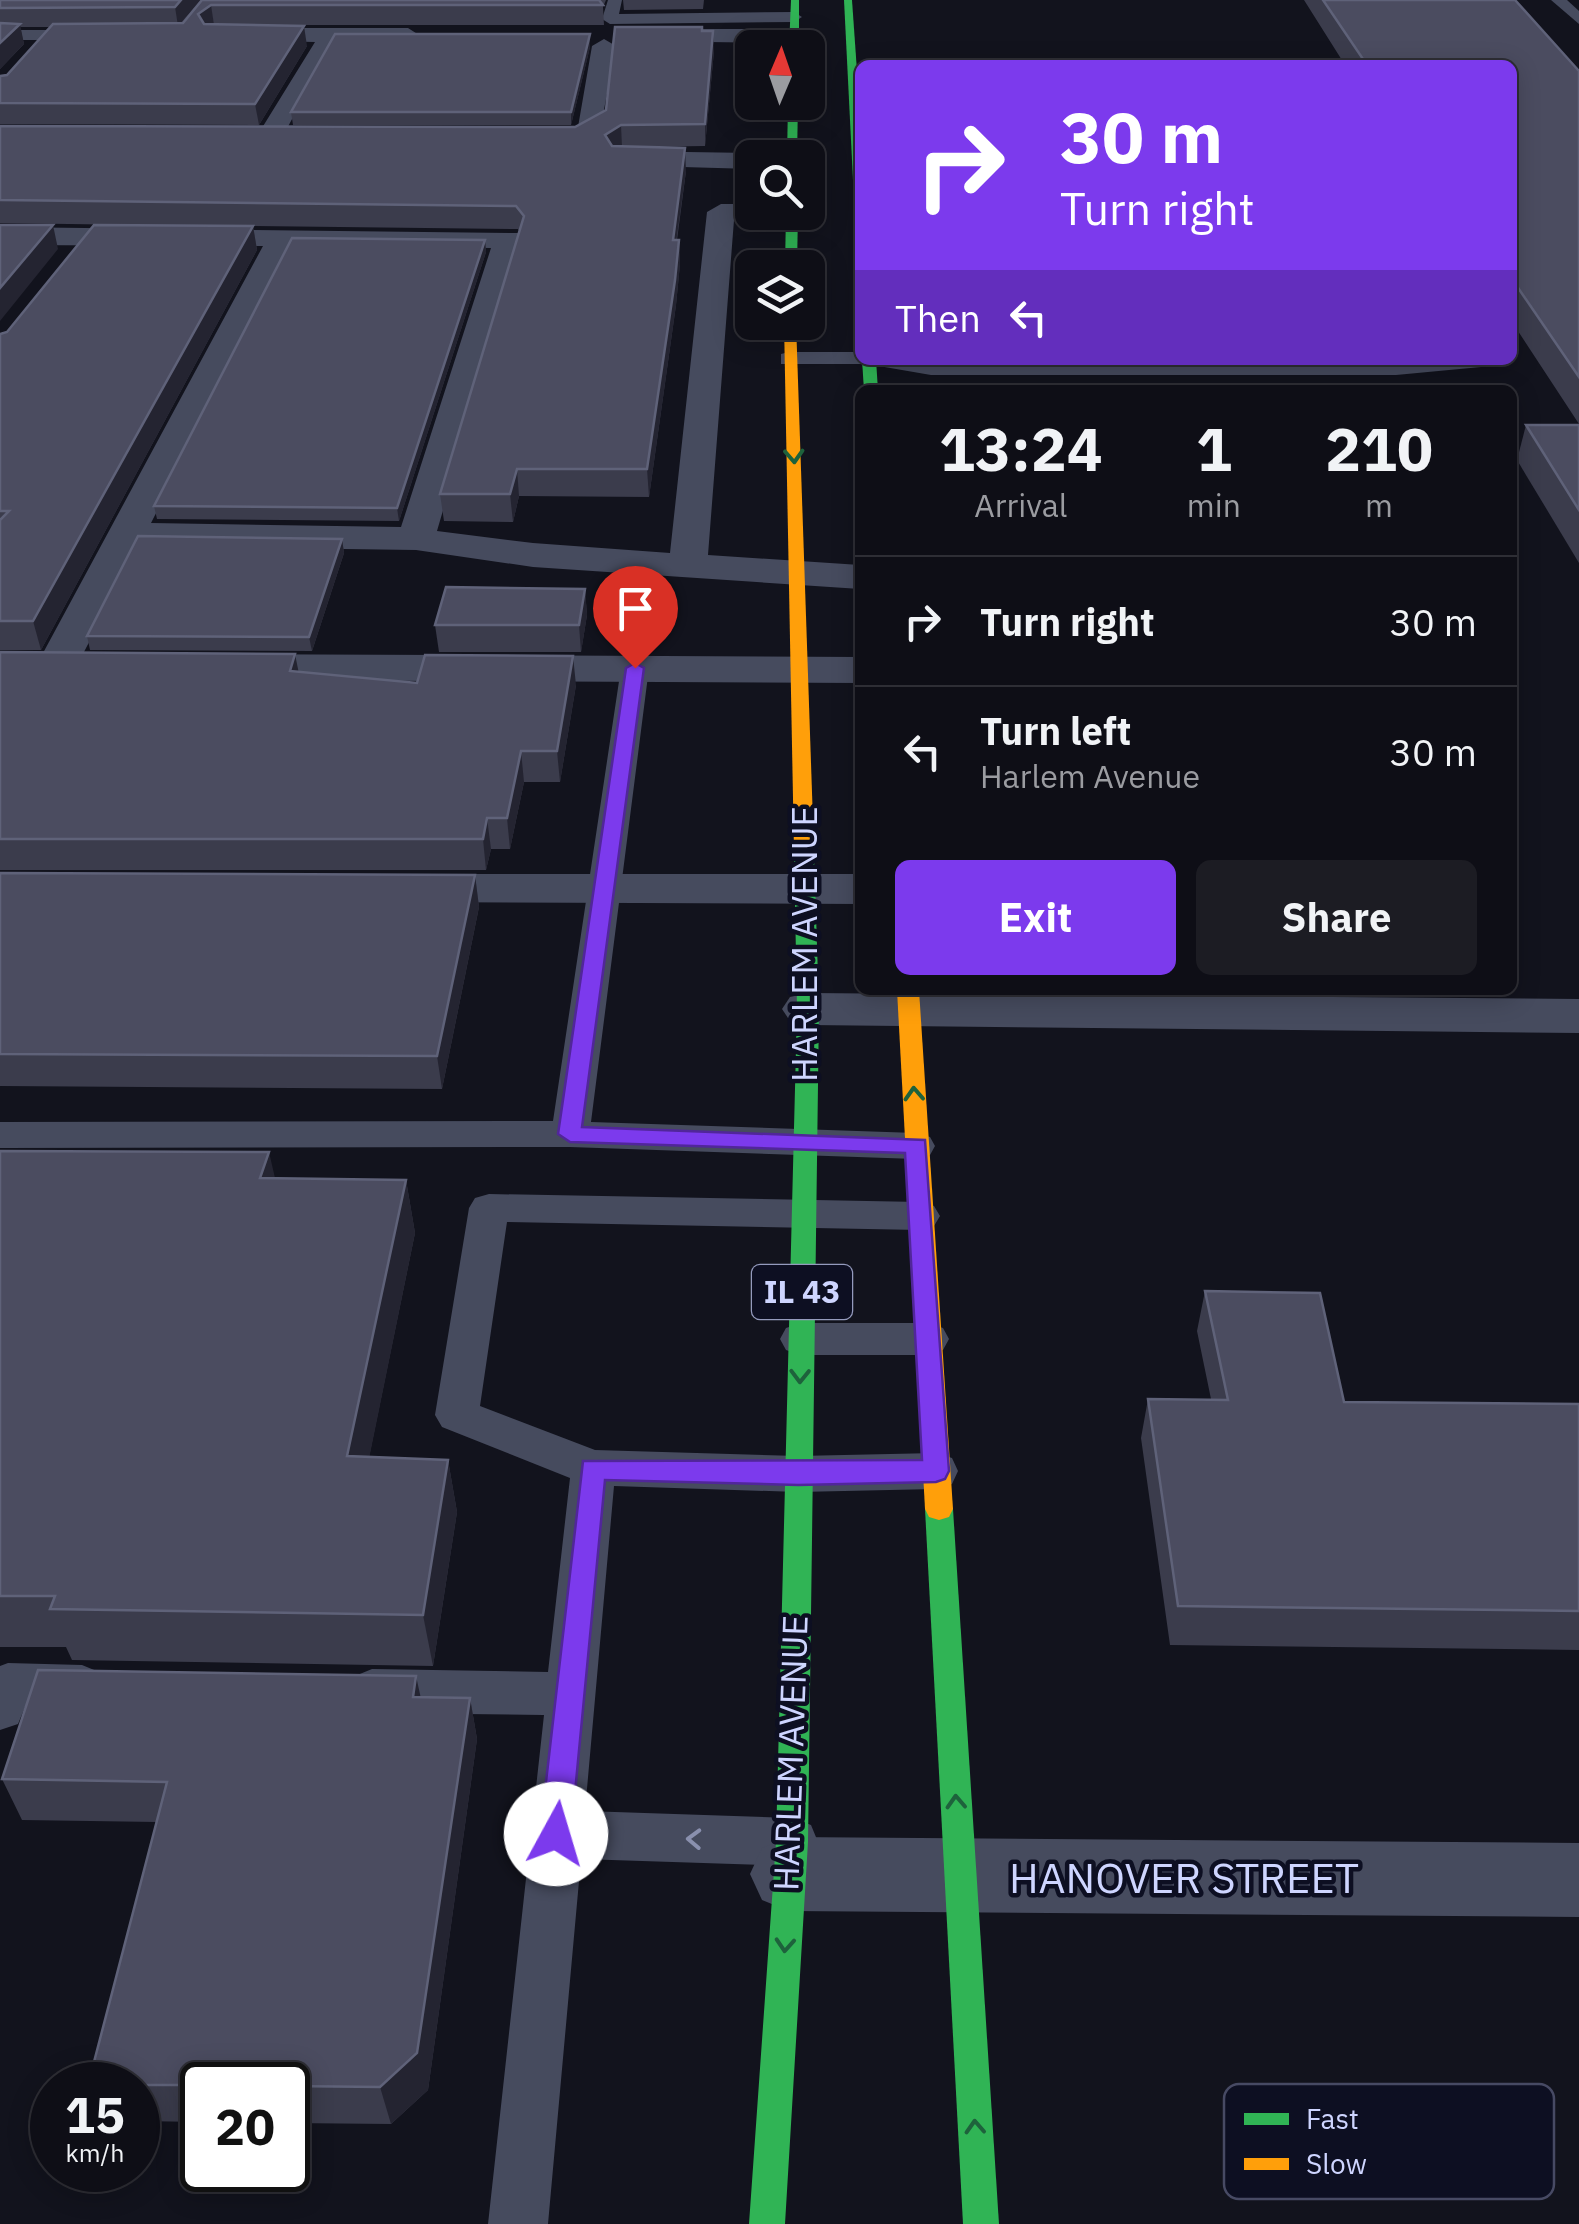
<!DOCTYPE html>
<html lang="en">
<head>
<meta charset="utf-8">
<style>
	:root { --surface:#0e0e16; --page:#1c1c23; --text:#f1f3f6; --muted:#9b9ca1; --line:#2e2e35; --accent:#7c3aed }
	body { margin:0; font-family:"IBM Plex Sans",sans-serif; background:var(--page); color:var(--text); height:100vh; display:flex; flex-direction:column; font-size:38px; white-space:nowrap }
	* { box-sizing:border-box; margin:0 }
	p { font-size:32px; color:var(--muted) }
	.icon { flex:none; width:55px; height:55px; fill:none; stroke:currentColor; stroke-width:2; stroke-linecap:round; stroke-linejoin:round }
	.map { position:relative; flex:1; overflow:hidden }
	.side { position:absolute; left:855px; top:385px; width:662px; height:610px; display:flex; flex-direction:column; background:var(--surface); border-radius:15px; box-shadow:0 5px 25px #0003,0 0 0 2px var(--line) }
	.side>* { flex:none }
	.banner { position:absolute; left:855px; top:60px; width:662px; height:305px; border-radius:15px; box-shadow:0 5px 25px #0003,0 0 0 2px var(--line); background:#7c3aed; color:#fff; overflow:hidden }
	.needle { width:65px; rotate:2deg }
	.buttons { position:absolute; left:735px; top:30px; display:grid; gap:20px }
	.buttons a { display:grid; place-items:center; width:90px; height:90px; border-radius:15px; background:var(--surface); box-shadow:0 5px 25px #0003,0 0 0 2px var(--line); font-size:50px }
	.speed { position:absolute; left:30px; top:2062px; display:flex; gap:20px; font-size:50px; font-weight:700; text-align:center }
	.speed>* { display:grid; place-content:center; width:130px; height:130px; border-radius:50%; background:var(--surface); box-shadow:0 5px 25px #0003,0 0 0 2px var(--line); line-height:1 }
	.speed small { font-size:25px; font-weight:400 }
	.speed .limit { border:5px solid #111; border-radius:15px; background:#fff; color:#111 }
	.pin { position:absolute; display:grid; place-items:center; width:85px; height:85px; color:#fff; margin:-102px -42px; border-radius:50% 50% 50% 0; rotate:-45deg; box-shadow:0 0 10px #0007 }
	.pin .icon { rotate:45deg }
	.me { position:absolute; width:110px; margin:-55px; rotate:6deg; stroke-linejoin:round; filter:drop-shadow(0 0 8px #0008) }
	.turn { display:flex; align-items:center; gap:35px; height:210px; padding:0 40px; font-size:45px }
	.turn .icon { width:130px; height:130px; stroke-width:2.5 }
	.turn b { display:block; font-size:70px; line-height:85px }
	.then { display:flex; align-items:center; height:95px; padding:0 40px; background:#0003; gap:20px; font-size:38px }
	.eta { display:flex; justify-content:space-evenly; align-items:center; height:170px; text-align:center }
	.eta b { font-size:60px; font-weight:700; line-height:70px }
	.cta { display:flex; gap:20px; margin-top:auto; padding:20px 40px }
	.cta a { flex:1; height:115px; border-radius:15px; background:var(--accent); color:#fff; font-size:40px; font-weight:700; line-height:115px; text-align:center }
	.cta a+a { background:var(--page); color:var(--text) }
	ul { padding:0; list-style:none }
	li { display:flex; align-items:center; gap:30px; height:130px; padding:0 40px; border-top:2px solid var(--line) }
	li div { flex:1 }
	li b { display:block; font-size:38px }
	li em { font-style:normal }
	.map>svg:first-child { display:block }
	.lines { fill:none; stroke-linecap:round; stroke-linejoin:round }
	.lane { fill:#464b5e; fill-rule:evenodd }
	.street { fill:#464b5e; fill-rule:evenodd }
	.fast { fill:#30b455; fill-rule:evenodd }
	.slow { fill:#ff9f0a; fill-rule:evenodd }
	.wall { fill:#3b3c4c }
	.shaded-wall { fill:#242431 }
	.building { fill:#4b4c60; stroke:#5f6279; stroke-width:2.5 }
	.oneway { stroke:#1e623c }
	.oneway2 { stroke:#8a90ae }
	.route { fill:#7c3aed; stroke:#51269a; stroke-width:2.5 }
	.labels { text-anchor:middle; stroke-width:9; stroke-linejoin:round; paint-order:stroke }
	.shield { fill:#0d0f22; stroke:#949abd; stroke-width:2.5 }
	.shield-label { font-size:32px; font-weight:bold; fill:#ced5ff }
	.street-label { font-size:35px; fill:#ced5ff; stroke:#0d0f22 }
	.near-street-label { font-size:42px; fill:#ced5ff; stroke:#0d0f22 }
	.key { fill:#0d0f22; stroke:#474a64; stroke-width:2.5 }
	.key-label { font-size:28px; fill:#ced5ff }
</style>
</head>
<body>
<div class="map">
<svg width="1579" height="2224" viewBox="0 0 1579 2224">
	<rect width="100%" height="100%" fill="#12131d"/>
	<g class="lines">
		<g class="lane">
			<polygon points="608,0 622,0 619,14 794,12 802,17 794,22 610,24 602,19"/>
			<polygon points="1551,0 1567,0 1579,11 1579,24"/>
			<polygon points="0,30 93,30 101,35 93,40 0,40"/>
			<polygon points="789,352 860,352 860,360 931,361 1492,360 1481,367 1396,375 931,375 867,364 781,364 781,354"/>
			<polygon points="635,659 649,668 591,1122 916,1133 930,1137 935,1146 930,1155 916,1159 570,1147 0,1148 0,1122 553,1121 621,668"/>
			<polygon points="489,1194 920,1202 934,1206 940,1216 934,1226 920,1230 507,1222 480,1406 595,1450 798,1456 936,1453 952,1458 958,1471 952,1484 936,1489 798,1492 614,1486 585,1811 792,1818 811,1825 818,1842 811,1859 792,1866 581,1859 548,2224 488,2224 544,1715 372,1713 355,1706 347,1691 355,1676 372,1669 548,1672 570,1478 442,1427 435,1415 469,1208 475,1198"/>
			<polygon points="801,1323 928,1323 943,1328 949,1339 943,1350 928,1355 801,1355 786,1350 780,1339 786,1328"/>
			<polygon points="8,1663 82,1665 99,1672 107,1687 99,1702 82,1709 25,1707 18,1724 0,1730 0,1666"/>
		</g>
		<g class="street">
			<polygon points="234,28 408,28 419,35 408,42 333,42 283,136 270,144 257,136 315,42 226,40 223,35"/>
			<polygon points="639,29 794,29 805,36 794,43 631,41 628,36"/>
			<polygon points="604,39 616,46 599,136 576,145 519,141 515,136 519,131 578,127 592,46"/>
			<polygon points="622,151 752,153 763,158 752,158 752,169 613,165 609,159 613,153"/>
			<path d="M721,204H752V212H766L762,218L734,220L708,555L860,565V589L533,567L416,550L139,546L72,675L57,679L42,675L36,666L263,246L0,245V227L518,233L522,239L437,531L533,543L670,553L707,212ZM292,246L491,248L401,527L151,523Z"/>
			<polygon points="223,654 860,657 860,683 223,680 208,676 202,667 208,658"/>
			<polygon points="403,874 860,874 860,904 403,902 386,898 379,888 386,878"/>
			<polygon points="808,993 1579,999 1579,1033 808,1025 790,1021 782,1009 790,997"/>
			<polygon points="789,1837 1579,1843 1579,1917 789,1911 762,1900 750,1874 762,1848"/>
		</g>
		<g class="fast">
			<polygon points="791,0 799,0 799,48 789,48"/>
			<polygon points="844,0 852,0 860,114 860,203 854,200"/>
			<polygon points="788,102 798,102 797,158 787,158"/>
			<polygon points="786,212 798,212 797,268 785,268"/>
			<polygon points="862,360 876,360 878,390 864,390"/>
			<polygon points="804,845 814,851 819,1009 808,1842 785,2224 749,2224 776,1842 797,1009 794,851"/>
			<polygon points="939,1498 949,1501 953,1509 999,2224 963,2224 925,1509 929,1501"/>
		</g>
		<g class="slow">
			<polygon points="784,322 796,322 814,851 804,857 794,851"/>
			<polygon points="897,990 919,990 953,1509 949,1517 939,1520 929,1517 925,1509"/>
		</g>
	</g>
	<g class="wall">
		<polygon points="0,0 201,0 182,23 202,0 606,0 603,7 604,25 265,25 307,46 259,125 0,124 0,76 7,75 50,27 20,27 24,44 0,69"/>
		<polygon points="623,0 704,0 703,9 624,10"/>
		<polygon points="1304,0 1515,0 1579,71 1579,424 1512,322 1512,65 1345,65"/>
		<polygon points="702,31 714,51 705,146 635,147 686,171 677,240 679,240 680,264 676,305 649,497 519,496 513,522 444,521 440,494 519,231 518,229 253,226 257,250 41,650 0,650 0,334 7,332 205,226 0,223 0,126 575,127 606,110"/>
		<polygon points="590,34 590,47 571,125 293,125 291,112"/>
		<polygon points="485,240 486,252 399,521 157,519 154,506"/>
		<polygon points="1526,425 1579,425 1579,563 1517,460"/>
		<polygon points="342,539 344,553 312,651 90,650 87,636"/>
		<polygon points="585,589 587,615 581,652 439,652 435,625"/>
		<polygon points="0,652 298,672 417,683 576,685 560,782 524,782 510,849 491,849 486,870 0,870"/>
		<polygon points="0,873 475,875 479,907 442,1089 0,1086"/>
		<polygon points="0,1151 275,1178 406,1180 415,1233 369,1457 448,1460 457,1512 433,1666 72,1660 66,1647 0,1647"/>
		<polygon points="1205,1291 1344,1402 1579,1404 1579,1650 1170,1645 1141,1438 1148,1399 1211,1399 1197,1331"/>
		<polygon points="421,1697 470,1698 477,1739 428,2090 391,2124 288,2123 288,2085 202,2085 202,2122 138,2121 138,2085 157,1822 22,1820 2,1779"/>
	</g>
	<g class="shaded-wall">
		<polygon points="181,0 201,0 178,26 175,7"/>
		<polygon points="211,5 214,25 201,34 198,14"/>
		<polygon points="20,24 24,44 0,69 0,43"/>
		<polygon points="304,26 307,46 259,125 255,104"/>
		<polygon points="713,31 714,51 705,146 705,124"/>
		<polygon points="590,34 590,47 571,125 571,112"/>
		<polygon points="621,125 622,147 606,157 605,135"/>
		<polygon points="685,148 686,171 673,264 673,240"/>
		<polygon points="53,225 58,249 0,321 0,288"/>
		<polygon points="253,226 257,250 41,650 33,621"/>
		<polygon points="485,240 486,252 399,521 397,508"/>
		<polygon points="679,240 680,264 676,305 649,497 647,469"/>
		<polygon points="517,469 519,496 513,522 510,494"/>
		<polygon points="342,539 344,553 312,651 309,637"/>
		<polygon points="585,589 587,615 581,652 579,625"/>
		<polygon points="295,654 301,684 290,671"/>
		<polygon points="573,656 576,685 560,782 557,751"/>
		<polygon points="521,751 524,782 510,849 507,818"/>
		<polygon points="487,818 491,849 486,870 483,839"/>
		<polygon points="475,875 479,907 442,1089 437,1056"/>
		<polygon points="269,1152 281,1204 260,1178"/>
		<polygon points="406,1180 415,1233 359,1508 347,1456"/>
		<polygon points="448,1460 457,1512 433,1666 423,1615"/>
		<polygon points="416,1676 425,1717 413,1697"/>
		<polygon points="470,1698 477,1739 428,2090 391,2124 380,2087"/>
	</g>
	<g class="building">
		<polygon points="0,0 181,0 175,7 0,8"/>
		<polygon points="202,0 599,0 603,5 211,5 198,14 204,24 304,26 255,104 0,103 0,76 7,75 53,24 183,23"/>
		<polygon points="1323,0 1515,0 1579,71 1579,377 1512,279 1512,65 1367,65"/>
		<polygon points="0,23 20,24 0,43"/>
		<polygon points="615,27 702,27 702,31 713,31 705,124 621,125 605,135 612,146 685,148 673,240 679,240 675,280 647,469 517,469 510,494 440,494 524,216 516,206 0,200 0,126 575,127 606,110"/>
		<polygon points="335,34 590,34 571,112 291,112"/>
		<polygon points="0,225 53,225 0,288"/>
		<polygon points="94,225 253,226 33,621 0,621 0,520 9,511 0,511 0,334 7,332"/>
		<polygon points="292,238 485,240 397,508 154,506"/>
		<polygon points="1526,425 1579,425 1579,510"/>
		<polygon points="138,536 342,539 309,637 87,636"/>
		<polygon points="446,587 585,589 579,625 435,625"/>
		<polygon points="0,652 295,654 290,671 417,683 425,655 573,656 557,751 521,751 507,818 487,818 483,839 0,839"/>
		<polygon points="0,873 475,875 437,1056 0,1054"/>
		<polygon points="0,1151 269,1152 260,1178 406,1180 347,1456 448,1460 423,1615 50,1609 55,1596 0,1596"/>
		<polygon points="1205,1291 1320,1293 1344,1402 1579,1404 1579,1611 1178,1606 1148,1399 1228,1400"/>
		<polygon points="38,1670 416,1676 413,1697 470,1698 417,2053 380,2087 288,2086 288,2085 88,2085 167,1782 2,1779"/>
	</g>
	<defs><path id="oneway-chevron" d="M-2-3.5L2.5 0L-2 3.5" fill="none" stroke-width="1.6" stroke-linecap="round" stroke-linejoin="round" transform="scale(2.5)"/></defs>
	<g class="oneway">
		<use href="#oneway-chevron" transform="translate(794 456) rotate(87)"/>
		<use href="#oneway-chevron" transform="translate(914 1094) rotate(-93)"/>
		<use href="#oneway-chevron" transform="translate(800 1376) rotate(91)"/>
		<use href="#oneway-chevron" transform="translate(956 1802) rotate(-93)"/>
		<use href="#oneway-chevron" transform="translate(785 1945) rotate(94)"/>
		<use href="#oneway-chevron" transform="translate(975 2127) rotate(-93)"/>
	</g>
	<use class="oneway2" href="#oneway-chevron" transform="translate(694 1839) rotate(-178)"/>
	<polygon class="route" points="635,663 644,668 582,1127 925,1140 949,1471 945,1479 936,1482 798,1485 605,1480 571,1834 567,1844 556,1849 544,1844 540,1834 583,1461 922,1460 905,1153 570,1142 558,1134 626,668"/>
	<g class="labels">
		<rect class="shield" x="752" y="1265" width="100" height="54" rx="8"/>
		<g class="shield-label">
			<text x="802" y="1303">IL 43</text>
		</g>
		<g class="street-label">
			<text transform="translate(805 944) rotate(-90)" y="12">HARLEM AVENUE</text>
			<text transform="translate(791 1753) rotate(-88)" y="12">HARLEM AVENUE</text>
		</g>
		<g class="near-street-label">
			<text x="1184" y="1893">HANOVER STREET</text>
		</g>
	</g>
	<rect x="1224" y="2084" width="330" height="115" rx="15" class="key"/>
	<rect x="1244" y="2113" width="45" height="12" fill="#30b455"/>
	<rect x="1244" y="2158" width="45" height="12" fill="#ff9f0a"/>
	<g class="key-label">
		<text x="1306" y="2129">Fast</text>
		<text x="1306" y="2174">Slow</text>
	</g>
</svg>
<div class="buttons">
<a><svg class="needle" viewBox="-14 -14 28 28"><path d="M0-13l5 13h-10z" fill="#e53935"/><path d="M0 13l5-13h-10z" fill="#9b9ca1"/></svg></a>
<a><svg class="icon" aria-label="search" viewBox="0 0 24 24"><circle cx="10" cy="10" r="6"/><path d="M15 15l6 6"/></svg></a>
<a><svg class="icon" aria-label="layers" viewBox="0 0 24 24"><path d="M12 4l9 5-9 5-9-5zM3 14l9 5 9-5"/></svg></a>
</div>
<div class="speed"><div>15<small>km/h</small></div><div class="limit">20</div></div>
<div class="pin" style="left:635px;top:668px;background:#d93025"><svg class="icon" aria-label="arrive" viewBox="0 0 24 24"><path d="M6 21V4h12l-3 4 3 4H6"/></svg></div>
<svg class="me" style="left:556px;top:1834px" viewBox="-20 -20 40 40"><circle r="19" fill="#fff"/><path d="M0-13L10 11 0 6-10 11z" fill="#7c3aed"/></svg>
<div class="banner">
<div class="turn"><svg class="icon" aria-label="right" viewBox="0 0 24 24"><path d="M7 20v-9h11M14 6l5 5-5 5"/></svg><div><b>30 m</b>Turn right</div></div>
<div class="then">Then<svg class="icon" aria-label="left" viewBox="0 0 24 24"><path d="M17 20v-9H6M10 6l-5 5 5 5"/></svg></div>
</div>
<section class="side">
<div class="eta">
<div><b>13:24</b><p>Arrival</p></div>
<div><b>1</b><p>min</p></div>
<div><b>210</b><p>m</p></div>
</div>
<ul>
<li><svg class="icon" aria-label="right" viewBox="0 0 24 24"><path d="M7 20v-9h11M14 6l5 5-5 5"/></svg><div><b>Turn right</b></div><em>30 m</em></li>
<li><svg class="icon" aria-label="left" viewBox="0 0 24 24"><path d="M17 20v-9H6M10 6l-5 5 5 5"/></svg><div><b>Turn left</b><p>Harlem Avenue</p></div><em>30 m</em></li>
</ul>
<div class="cta"><a>Exit</a><a>Share</a></div>
</section>
</div>
</body>
</html>
